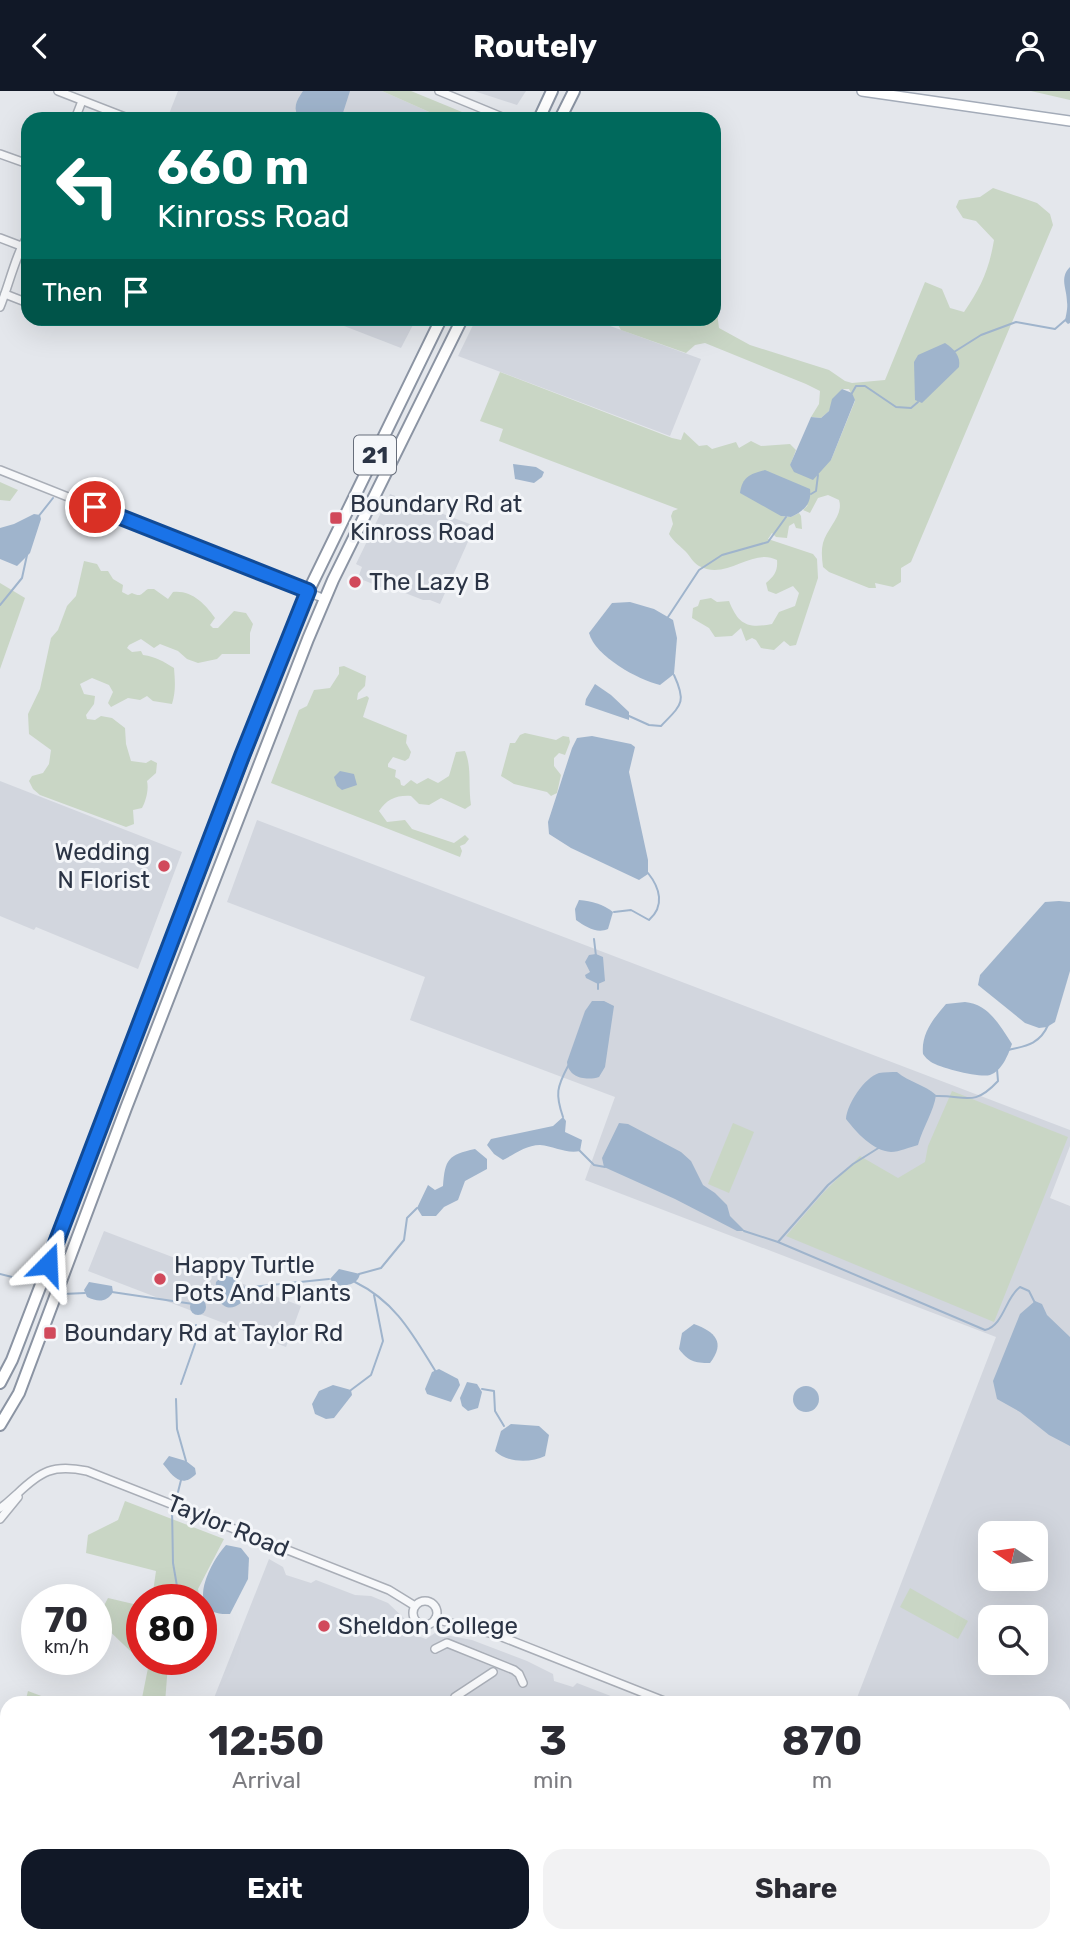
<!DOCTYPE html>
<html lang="en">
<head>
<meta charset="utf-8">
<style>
	:root { --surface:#fff; --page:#f2f2f3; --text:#2b2b33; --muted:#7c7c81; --accent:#111827 }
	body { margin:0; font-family:Rubik,sans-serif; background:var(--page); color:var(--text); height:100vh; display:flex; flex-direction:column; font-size:26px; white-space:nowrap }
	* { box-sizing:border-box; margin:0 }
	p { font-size:23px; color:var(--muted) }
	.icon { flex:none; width:38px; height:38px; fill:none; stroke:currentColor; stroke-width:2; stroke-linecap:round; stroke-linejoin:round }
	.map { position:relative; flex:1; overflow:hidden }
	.side { position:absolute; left:0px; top:1605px; width:1071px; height:247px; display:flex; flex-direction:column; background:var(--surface); border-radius:21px 21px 0 0; box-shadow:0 7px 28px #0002 }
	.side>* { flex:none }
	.guide { position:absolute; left:21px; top:21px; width:700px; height:214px; border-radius:21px; box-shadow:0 7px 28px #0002; background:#00695c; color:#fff; overflow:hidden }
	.needle { width:46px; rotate:283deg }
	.buttons { position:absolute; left:978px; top:1430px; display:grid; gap:14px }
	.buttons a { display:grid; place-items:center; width:70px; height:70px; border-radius:14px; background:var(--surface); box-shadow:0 7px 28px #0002; font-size:35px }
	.speed { position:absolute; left:21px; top:1493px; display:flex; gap:14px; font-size:35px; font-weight:700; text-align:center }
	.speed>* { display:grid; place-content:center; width:91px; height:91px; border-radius:50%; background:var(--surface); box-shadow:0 7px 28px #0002; line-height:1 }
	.speed small { font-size:18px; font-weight:400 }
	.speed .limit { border:10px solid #d22; background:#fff; color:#111 }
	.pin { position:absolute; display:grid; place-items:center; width:60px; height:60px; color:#fff; margin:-30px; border:4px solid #fff; border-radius:50%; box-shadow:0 2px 7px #0007 }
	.me { position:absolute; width:77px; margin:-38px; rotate:21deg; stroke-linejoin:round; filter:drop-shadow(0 0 5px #0008) }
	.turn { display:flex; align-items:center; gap:24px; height:147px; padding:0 21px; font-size:32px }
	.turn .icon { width:91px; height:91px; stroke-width:2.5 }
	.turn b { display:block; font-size:49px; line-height:60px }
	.then { display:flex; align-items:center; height:66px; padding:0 21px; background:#0003; gap:14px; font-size:26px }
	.eta { display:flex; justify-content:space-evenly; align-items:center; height:119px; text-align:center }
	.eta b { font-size:42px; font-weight:700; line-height:49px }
	.primary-button { display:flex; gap:14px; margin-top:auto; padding:14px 21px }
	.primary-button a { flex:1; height:80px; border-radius:21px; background:var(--accent); color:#fff; font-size:28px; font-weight:700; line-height:80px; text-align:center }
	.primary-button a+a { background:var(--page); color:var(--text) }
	header { display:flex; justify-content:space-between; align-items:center; height:91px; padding:0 21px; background:var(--accent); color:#fff; font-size:32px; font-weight:700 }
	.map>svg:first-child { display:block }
	.built { fill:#d2d6de; fill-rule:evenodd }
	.green { fill:#c9d6c5 }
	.water { fill:#9fb4cc }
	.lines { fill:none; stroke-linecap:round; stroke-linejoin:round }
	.stream { stroke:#9fb4cc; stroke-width:2 }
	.minor-casing { stroke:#a9aeb7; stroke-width:10 }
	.major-casing { stroke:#a3abb8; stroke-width:12 }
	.highway-casing { stroke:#8b94a3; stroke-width:14 }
	.minor { stroke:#f7f8fa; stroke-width:7 }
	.major { stroke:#fff; stroke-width:9 }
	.highway { stroke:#fff; stroke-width:10 }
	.route-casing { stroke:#114b97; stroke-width:18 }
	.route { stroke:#1a73e8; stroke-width:12 }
	.poi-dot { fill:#d1495b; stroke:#f4f6f9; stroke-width:2.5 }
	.labels { text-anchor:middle; stroke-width:6; stroke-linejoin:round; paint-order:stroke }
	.shield { fill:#f4f6f9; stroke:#676e7b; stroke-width:2 }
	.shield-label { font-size:23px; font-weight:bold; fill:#2b3445 }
	.poi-label { font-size:24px; fill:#2b3445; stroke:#f4f6f9; text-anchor:start }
	.street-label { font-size:24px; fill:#2b3445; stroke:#f4f6f9 }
</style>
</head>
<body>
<header><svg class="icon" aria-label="back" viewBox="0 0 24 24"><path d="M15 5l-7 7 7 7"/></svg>Routely<svg class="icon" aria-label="person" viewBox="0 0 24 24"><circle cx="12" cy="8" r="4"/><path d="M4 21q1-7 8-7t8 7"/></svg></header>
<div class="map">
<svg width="1070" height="1851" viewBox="0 0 1070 1851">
	<rect width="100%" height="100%" fill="#e4e7ec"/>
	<g class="built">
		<polygon points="178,0 382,0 445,28 167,28"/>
		<polygon points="474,0 526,0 517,14"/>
		<polygon points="326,228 416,228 401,257"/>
		<polygon points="476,228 591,228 701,268 670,345 458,265"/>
		<polygon points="390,403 475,435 440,513 430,509 423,509 395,498 393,501 358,487 362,476 356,473"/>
		<polygon points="0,690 182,761 138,878 36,836 34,839 0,825"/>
		<path d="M257,729L1070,1039V1055L1050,1107L1070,1115V1824L1064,1820V1612H855L996,1246L585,1089L615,1006L410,929L425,886L227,811ZM990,1442H1036V1488H990ZM990,1526H1036V1572H990Z"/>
		<polygon points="104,1140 301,1215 286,1256 88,1180"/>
		<polygon points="269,1468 283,1476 286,1484 311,1492 316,1489 355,1504 371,1505 388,1512 407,1530 407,1541 426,1548 435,1542 472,1549 527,1570 553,1583 554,1590 573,1596 577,1592 629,1612 212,1612"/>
		<polygon points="120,1844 708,1845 705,1851 117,1851"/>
	</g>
	<g class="green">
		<polygon points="382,0 411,0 479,28 445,28"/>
		<polygon points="1031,0 1070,0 1070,9"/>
		<path d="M993,97L1037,112L1050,123L1053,134L911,471L901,477V491L893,496L875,492L876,497H869L829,481L823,476C822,468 821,460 823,452C827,437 844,424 839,409L828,404L818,407L810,422L803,419L808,414L781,425L791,426L799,422L801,425L802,438L796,437L794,432L789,435L787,447L776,446L772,442L768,448L813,463L817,468L818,487L796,554L790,555L784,550L774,559L761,557L756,549L752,547L746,550L741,537L732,545L715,546L709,537L692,527L693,517L698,515L700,509L711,507L717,511L729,510C738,533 747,538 772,533L779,521L795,515L799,502L793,495L776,503L768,500L766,492C774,485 778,480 777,469C752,456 727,490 699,475C693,472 689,463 684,459C678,453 673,450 669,443L673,433L671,425L673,420L678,418L499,350L503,338L480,330L500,281L672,347L681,349L684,341L699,355L707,354L712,358L736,351L739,357L751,350L761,355L790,353L796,359L790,375L831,369L855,310L849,298H842L829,320L821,327L811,326L819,313L820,300L806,293L705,252L695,254L686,262L621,239L617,232L619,228H714V199L719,237L750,254L829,279L845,290L852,292L885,289L925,191L942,198L950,217L964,221C981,196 989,179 994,149L976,130L963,127L956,116L959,109L980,106Z"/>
		<polygon points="0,391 18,399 10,410 0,409"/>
		<path d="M84,470L97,473L101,480H108L113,488L123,494L122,501L128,504L132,502C142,507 141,502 148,498H154L168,508L173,501C192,499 205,513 215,527L210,534L213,537H218L234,520L246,522L253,533L250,542V563H222L217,568L198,572L187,568L178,560L160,553L154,557L141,548L129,554L127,557L132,561L141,560L143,564C157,566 162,570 174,577C175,590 176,600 172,613L153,610L147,605L140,609L128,607L111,616L108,612L113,601L109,594L92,587L80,593L84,603L95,605L94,613L86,624L87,628L95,629L101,625L112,627L125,637L126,653L131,670L146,672L151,669L157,672L156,682L147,690C149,698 146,710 142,717L133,719L134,733L126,736L40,704L33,698L29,690L32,685L43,682L49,673L51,659L29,643L28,623L40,598L51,547L58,539L67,515L76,505Z"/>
		<polygon points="0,492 25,507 0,578"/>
		<path d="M344,575L366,585L365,595L358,602L357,609L367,605L369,607L363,626L407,644L406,652L411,661L409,667L405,670L393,666L388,673V676L396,679L395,686L400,689L401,694L404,695L411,689L417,693L428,687L438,692L449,685L456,661L465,660C472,677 468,694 471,714L465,718L441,707L429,714L419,713L411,705C397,704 387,708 379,720L387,731L405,729L412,738L454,752L465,744L469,748L465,753L460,755L462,760L460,766L271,692L299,619L307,615L314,599L330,597L339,583V576Z"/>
		<polygon points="525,642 556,649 563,645 569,646 570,651 565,664 559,662 554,667 554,675 561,684 557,702 551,705 547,701 514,693 501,685 510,652 515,652 520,644"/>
		<polygon points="952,1000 1068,1046 994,1231 786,1145 824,1101 860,1065 898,1087 925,1071 928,1055"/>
		<polygon points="733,1032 754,1041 729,1102 708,1093"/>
		<polygon points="125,1410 224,1448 198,1498 200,1508 152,1508 156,1480 86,1462 88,1444 118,1429"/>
		<polygon points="910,1497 968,1530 958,1548 900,1516"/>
		<polygon points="108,1507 142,1515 142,1568 172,1568 168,1573 165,1612 141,1612 148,1577 97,1528"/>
		<polygon points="28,1600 60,1612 29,1612 26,1608"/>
		<polygon points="7,1676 7,1714 0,1711 0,1692"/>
		<polygon points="0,1772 7,1773 7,1844 117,1845 115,1851 0,1851"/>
		<polygon points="350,1844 440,1845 442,1851 327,1851"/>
		<polygon points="128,1845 128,1844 267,1845 265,1851 126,1851"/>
		<polygon points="485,1845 535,1845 537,1848 532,1851 489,1851"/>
	</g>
	<g class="water">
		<path d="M303,0H350L341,28H300C292,18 296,10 303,0Z"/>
		<path d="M1070,176V232L1068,233L1065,230C1066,224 1068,217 1067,211C1067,197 1059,187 1070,176Z"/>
		<path d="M945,252C954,258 961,265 959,276L922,312L915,309L914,271L918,264Z"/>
		<polygon points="842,298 852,302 855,309 831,369 813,389 794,381 790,374 811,326 821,327 829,320 832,308"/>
		<polygon points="513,373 536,376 544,381 542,386 534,392 515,388"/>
		<path d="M765,379L810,398C812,412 804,420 791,426L781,425L740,402C742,386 750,383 765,379Z"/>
		<polygon points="34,423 40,424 41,428 30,462 17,475 0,468 0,437 14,433"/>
		<path d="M630,511L654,518L673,529L677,547L674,583L660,594C638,589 595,565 589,542L612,512Z"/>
		<polygon points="595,593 611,604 629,621 629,629 585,614 586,608"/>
		<polygon points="592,645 631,653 635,656 629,681 648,769 648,783 639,789 571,757 549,743 548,731 572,657 577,647"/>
		<polygon points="340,680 354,683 357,694 342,699 337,695 334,686"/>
		<path d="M579,809C592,810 603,813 613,821L608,838C597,843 586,836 576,829L575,818Z"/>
		<polygon points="1059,810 1070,811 1070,880 1055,931 1047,936 1039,937 1025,932 978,894 980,884 1045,811"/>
		<polygon points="596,863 603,866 605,890 598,893 586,887 585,884 590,881 585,871 589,864"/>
		<path d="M592,910H604L614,915L605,976L599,986C587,990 568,987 567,971L585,920Z"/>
		<path d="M965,911C989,913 1000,935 1012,953C1008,964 1002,980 990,984C980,987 940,977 931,971C928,969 925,966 923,963C921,943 933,928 946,913Z"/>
		<path d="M897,981C909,991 925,994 936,1004C934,1020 923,1036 918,1054C910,1056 899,1061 891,1061C873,1060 856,1041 846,1028C847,1013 864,987 879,982C884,981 892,981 897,981Z"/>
		<path d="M563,1026L566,1030L565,1041L582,1049L580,1060C566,1063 554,1055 540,1054C526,1054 515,1063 503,1069L494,1063L487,1054L491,1048L553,1035Z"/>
		<polygon points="619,1032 628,1033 681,1061 691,1070 703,1094 715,1102 727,1114 730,1125 745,1140 737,1140 675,1108 604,1076 602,1067"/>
		<path d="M475,1058L487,1068V1078L465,1090L458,1109L444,1116L436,1125H422L417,1117L428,1094L435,1099L443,1095C445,1068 448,1064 475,1058Z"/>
		<path d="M339,1178L360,1183C357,1195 346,1194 336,1195L330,1188Z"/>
		<path d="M223,1184L235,1187L242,1196V1211C225,1226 214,1208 216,1191Z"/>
		<path d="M89,1191L112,1195L113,1201C106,1212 98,1211 87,1206L84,1199Z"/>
		<circle cx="198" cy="1216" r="8"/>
		<polygon points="1035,1210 1042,1213 1047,1224 1070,1246 1070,1355 1049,1344 1020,1321 997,1308 993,1290 1020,1223"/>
		<path d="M694,1233C715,1241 726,1251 710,1272C694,1272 688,1270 679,1258L682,1242Z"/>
		<polygon points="439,1278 458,1288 460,1294 451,1311 427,1303 425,1298 432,1281"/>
		<polygon points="467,1291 477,1293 482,1301 478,1317 468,1320 462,1315 460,1307"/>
		<polygon points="333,1294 351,1299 352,1304 334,1327 326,1328 315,1323 312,1313 319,1300"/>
		<circle cx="806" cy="1308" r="13"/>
		<path d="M511,1333L539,1335L549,1344L545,1365C531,1372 507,1372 495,1360L501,1340Z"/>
		<path d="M169,1365L186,1370L195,1377L196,1383C181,1398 173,1385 163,1373Z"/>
		<path d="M226,1454L241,1457L249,1467L248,1488L230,1523C183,1526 208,1474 226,1454Z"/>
		<polygon points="716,1845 716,1844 774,1845 749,1851 714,1851"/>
		<polygon points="795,1845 795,1844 845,1845 834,1851 795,1851"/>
	</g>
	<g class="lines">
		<g class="stream">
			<polyline points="954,261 981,244 1016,231 1055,238 1070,225"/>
			<polyline points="852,302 856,295 865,295 896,316 911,317 918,311"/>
			<polyline points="811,403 816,400 818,384"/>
			<polyline points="38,426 53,407"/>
			<polyline points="0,514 22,487 27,464"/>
			<polyline points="668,526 699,479 722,464 768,451 786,426"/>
			<path d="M629,625L649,634L661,635C681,614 687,612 674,584"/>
			<path d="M614,821L631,819L649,829C665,815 660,797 648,782"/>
			<polyline points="594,848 596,865"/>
			<polyline points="598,891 598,898"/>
			<path d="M1008,959C1026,955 1040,953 1048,934"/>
			<path d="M936,1005C965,1004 973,1017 998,990L997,978"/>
			<path d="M563,1026C555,1003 557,996 568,975"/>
			<polyline points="579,1059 594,1074 605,1076"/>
			<path d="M744,1140L778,1151L985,1239C1004,1234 1005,1207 1020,1196L1029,1200L1035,1212"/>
			<polyline points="778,1151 828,1094 853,1073 880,1056"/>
			<polyline points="0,1183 32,1191"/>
			<polyline points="359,1183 381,1177 404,1149 407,1127 417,1117"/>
			<path d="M355,1191C396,1211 413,1244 436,1281"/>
			<polyline points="241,1197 329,1188"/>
			<polyline points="112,1201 193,1213"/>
			<polyline points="63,1203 85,1202"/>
			<polyline points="205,1211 215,1205"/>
			<polyline points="181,1293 195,1253 196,1234"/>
			<polyline points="482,1298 494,1300 495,1320 504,1335"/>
			<polyline points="351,1299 371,1284 383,1250 374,1204"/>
			<polyline points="176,1308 177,1338 186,1370"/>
			<polyline points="178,1401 181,1389"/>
			<polyline points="172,1417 173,1472 178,1501 188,1508"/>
		</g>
		<g class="minor-casing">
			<g id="minor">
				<polyline points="58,0 130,28"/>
				<polyline points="439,0 507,28"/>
				<polyline points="75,28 82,10"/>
				<polyline points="0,63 28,73"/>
				<polyline points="0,147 21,155"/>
				<polyline points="5,203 28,212"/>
				<path d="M0,216C8,197 17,159 28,145"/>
				<polyline points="66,228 75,230 81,228"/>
				<polyline points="0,379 325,508"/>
				<path d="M0,1417C7,1413 11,1408 17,1403C41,1380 53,1373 87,1380L389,1499L415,1515"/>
				<polyline points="0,1428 18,1406"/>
				<circle cx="425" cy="1522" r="12"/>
				<polyline points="435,1528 497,1544 669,1612"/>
				<polyline points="435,1558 447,1552 514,1579 519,1583 523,1592"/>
				<polyline points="455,1606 493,1581"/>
				<polyline points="1064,1835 1070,1839"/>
			</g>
		</g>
		<g class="major-casing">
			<polyline id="major" points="862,0 1070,30"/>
		</g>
		<g class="highway-casing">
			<g id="highway">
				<polyline points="539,28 552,0"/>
				<polyline points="560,28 574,0"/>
				<polyline points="0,1292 12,1269 293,537 308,501 441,228"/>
				<polyline points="0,1334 19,1302 126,1017 308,548 333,489 462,228"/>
			</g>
		</g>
		<use href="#minor" class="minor"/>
		<use href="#major" class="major"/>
		<use href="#highway" class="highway"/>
	</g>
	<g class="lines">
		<g class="route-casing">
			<polyline id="route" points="48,1173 242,665 308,500 95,416"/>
		</g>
		<use href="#route" class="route"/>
	</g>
	<g class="poi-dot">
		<rect x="329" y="420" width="14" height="14" rx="3.5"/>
		<circle cx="355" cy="491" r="7"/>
		<circle cx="164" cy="775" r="7"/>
		<circle cx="160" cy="1188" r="7"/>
		<rect x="43" y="1235" width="14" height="14" rx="3.5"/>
		<circle cx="324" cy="1535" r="7"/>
	</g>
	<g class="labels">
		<rect class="shield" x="354" y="344.5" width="42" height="39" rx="5"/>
		<g class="shield-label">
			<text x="375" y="372">21</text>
		</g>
		<g class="poi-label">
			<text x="350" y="421">Boundary Rd at<tspan x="350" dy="28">Kinross Road</tspan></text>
			<text x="369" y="499">The Lazy B</text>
			<text x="150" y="769" text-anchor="end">Wedding<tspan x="150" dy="28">N Florist</tspan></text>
			<text x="174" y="1182">Happy Turtle<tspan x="174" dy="28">Pots And Plants</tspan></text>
			<text x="64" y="1250">Boundary Rd at Taylor Rd</text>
			<text x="338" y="1543">Sheldon College</text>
		</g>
		<g class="street-label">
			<text transform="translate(228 1435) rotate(22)" y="8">Taylor Road</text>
		</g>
	</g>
</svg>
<div class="buttons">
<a><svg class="needle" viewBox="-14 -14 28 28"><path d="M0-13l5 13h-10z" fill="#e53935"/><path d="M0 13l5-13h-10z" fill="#7c7c81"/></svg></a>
<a><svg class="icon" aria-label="search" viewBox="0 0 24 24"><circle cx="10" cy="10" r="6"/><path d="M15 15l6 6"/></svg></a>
</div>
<div class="speed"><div>70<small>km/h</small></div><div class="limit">80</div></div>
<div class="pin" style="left:95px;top:416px;background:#d93025"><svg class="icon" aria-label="arrive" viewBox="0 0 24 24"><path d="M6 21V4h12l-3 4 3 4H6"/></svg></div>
<svg class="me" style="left:48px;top:1173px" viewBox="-20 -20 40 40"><path d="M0-17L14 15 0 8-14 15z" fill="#1a73e8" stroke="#fff" stroke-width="4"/></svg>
<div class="guide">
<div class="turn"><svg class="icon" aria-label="left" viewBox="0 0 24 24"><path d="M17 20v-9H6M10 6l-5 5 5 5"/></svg><div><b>660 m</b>Kinross Road</div></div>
<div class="then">Then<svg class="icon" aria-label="arrive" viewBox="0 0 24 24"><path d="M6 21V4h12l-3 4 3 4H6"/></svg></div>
</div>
<section class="side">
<div class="eta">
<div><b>12:50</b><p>Arrival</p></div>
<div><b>3</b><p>min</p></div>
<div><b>870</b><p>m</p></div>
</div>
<div class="primary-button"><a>Exit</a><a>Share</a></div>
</section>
</div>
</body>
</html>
